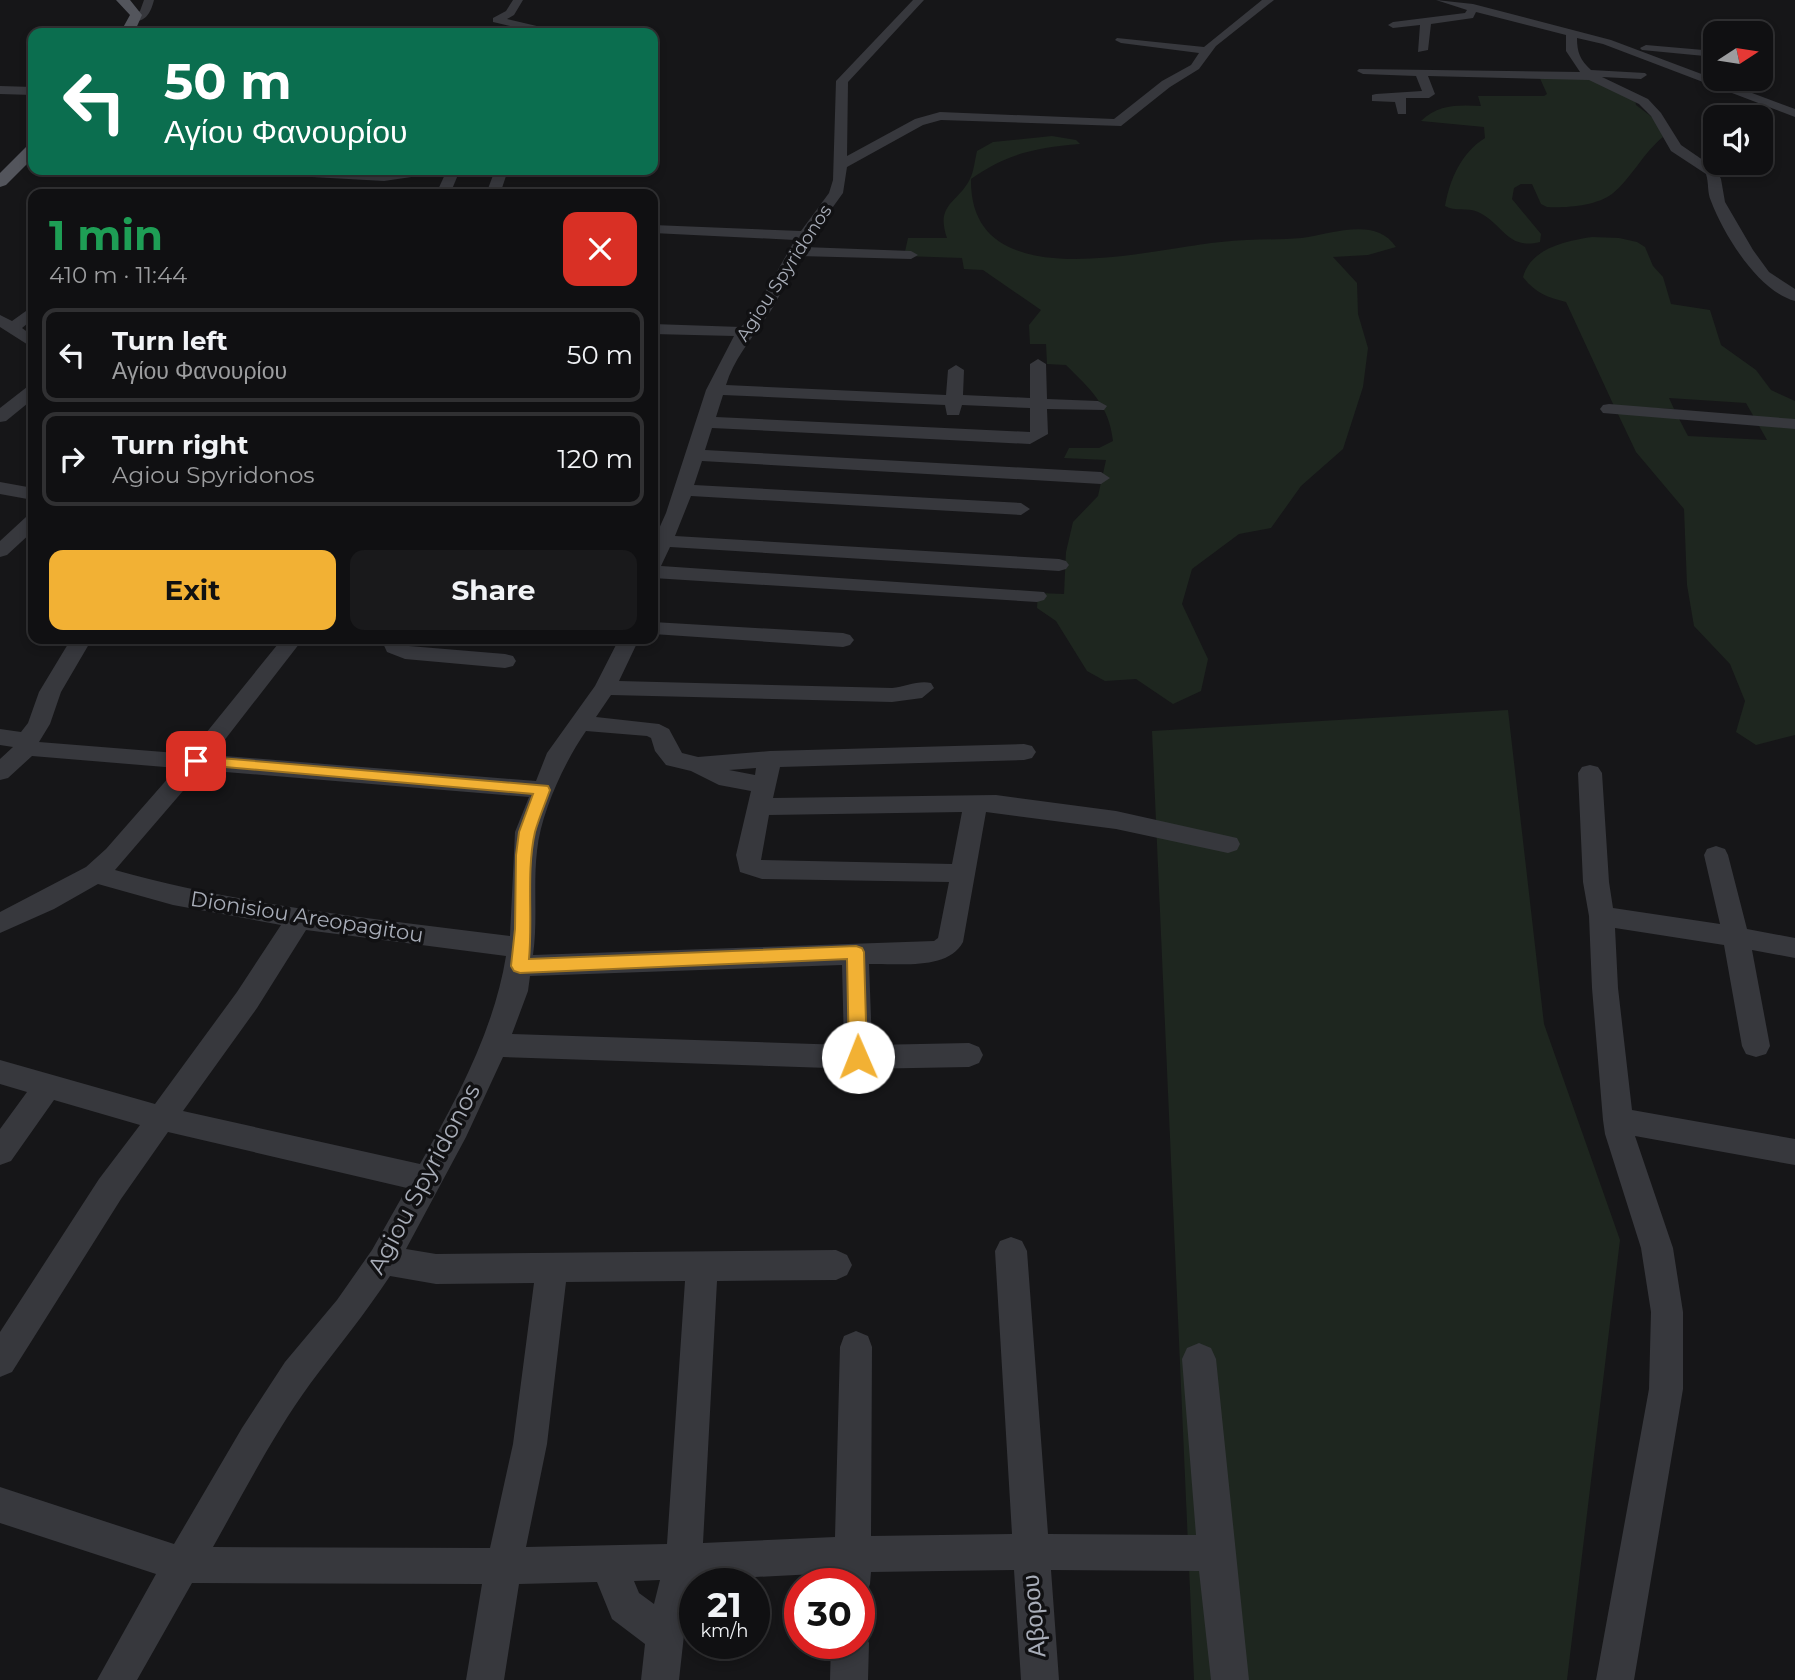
<!DOCTYPE html>
<html lang="en">
<head>
<meta charset="utf-8">
<style>
	:root { --surface:#101012; --page:#19191b; --text:#f1f3f6; --muted:#9c9d9f; --line:#303032; --accent:#f2b134 }
	body { margin:0; font-family:Montserrat,sans-serif; background:var(--page); color:var(--text); height:100vh; display:flex; flex-direction:column; font-size:26px; white-space:nowrap }
	* { box-sizing:border-box; margin:0 }
	p { font-size:23px; color:var(--muted) }
	.icon { flex:none; width:38px; height:38px; fill:none; stroke:currentColor; stroke-width:2; stroke-linecap:round; stroke-linejoin:round }
	.map { position:relative; flex:1; overflow:hidden }
	.details { position:absolute; left:28px; top:189px; width:630px; height:455px; display:flex; flex-direction:column; background:var(--surface); border-radius:14px; box-shadow:0 4px 10px #0003,0 0 0 2px var(--line) }
	.details>* { flex:none }
	.top-card { position:absolute; left:28px; top:28px; width:630px; height:147px; border-radius:14px; box-shadow:0 4px 10px #0003,0 0 0 2px var(--line); background:#0b6e4f; color:#fff; overflow:hidden }
	.needle { width:46px; rotate:78deg }
	.tools { position:absolute; left:1703px; top:21px; display:grid; gap:14px }
	.tools a { display:grid; place-items:center; width:70px; height:70px; border-radius:14px; background:var(--surface); box-shadow:0 4px 10px #0003,0 0 0 2px var(--line); font-size:35px }
	.speed { position:absolute; left:679px; top:1568px; display:flex; gap:14px; font-size:35px; font-weight:700; text-align:center }
	.speed>* { display:grid; place-content:center; width:91px; height:91px; border-radius:50%; background:var(--surface); box-shadow:0 4px 10px #0003,0 0 0 2px var(--line); line-height:1 }
	.speed small { font-size:18px; font-weight:400 }
	.speed .limit { border:10px solid #d22; background:#fff; color:#111 }
	.pin { position:absolute; display:grid; place-items:center; width:60px; height:60px; color:#fff; margin:-30px; border-radius:14px; box-shadow:0 4px 10px #0006 }
	.me { position:absolute; width:77px; margin:-38px; rotate:359deg; stroke-linejoin:round; filter:drop-shadow(0 0 5px #0008) }
	.turn { display:flex; align-items:center; gap:24px; height:147px; padding:0 21px; font-size:32px }
	.turn .icon { width:91px; height:91px; stroke-width:2.5 }
	.turn b { display:block; font-size:49px; line-height:60px }
	.round { display:grid; place-items:center; flex:none; width:74px; height:74px; border-radius:14px; background:var(--page) }
	.overview { display:flex; align-items:center; justify-content:space-between; height:119px; padding:0 21px }
	h1 { font-size:42px; font-weight:700; line-height:52px; color:#1e9e55 }
	.button { display:flex; gap:14px; margin-top:auto; padding:14px 21px }
	.button a { flex:1; height:80px; border-radius:14px; background:var(--accent); color:#111; font-size:28px; font-weight:700; line-height:80px; text-align:center }
	.button a+a { background:var(--page); color:var(--text) }
	ul { padding:0; list-style:none }
	li { display:flex; align-items:center; gap:21px; height:94px; margin:0 14px 10px; padding:0 7px; border:4px solid var(--line); border-radius:14px }
	li div { flex:1 }
	li b { display:block; font-size:26px }
	li em { font-style:normal }
	.map>svg:first-child { display:block }
	.green { fill:#1e261f }
	.lines { fill:none; stroke-linecap:round; stroke-linejoin:round }
	.minor { fill:#37383d; fill-rule:evenodd }
	.major { fill:#53555c; fill-rule:evenodd }
	.route { fill:#f2b134; stroke:#9d7322; stroke-width:2 }
	.labels { text-anchor:middle; stroke-width:7; stroke-linejoin:round; paint-order:stroke }
	.far-street-label { font-size:18px; fill:#a8adb8; stroke:#111113 }
	.street-label { font-size:21px; fill:#a8adb8; stroke:#111113 }
	.near-street-label { font-size:24px; fill:#a8adb8; stroke:#111113 }
</style>
</head>
<body>
<div class="map">
<svg width="1795" height="1680" viewBox="0 0 1795 1680">
	<rect width="100%" height="100%" fill="#161618"/>
	<g class="green">
		<path d="M1538,74L1588,78L1635,99L1636,105L1656,120L1663,137C1643,153 1631,179 1612,194C1596,206 1566,208 1547,207L1541,204L1532,184H1521L1514,188L1512,199L1541,234L1540,242C1506,250 1504,224 1478,212C1467,207 1455,212 1445,206C1450,179 1461,153 1485,138L1484,127L1421,121C1439,104 1458,105 1481,106L1478,96H1544L1547,94Z"/>
		<path d="M1052,136L1076,140L1080,144C1035,148 1008,153 971,179C969,301 1148,249 1221,242C1248,239 1275,240 1302,238C1331,234 1376,216 1396,247L1368,255L1333,257L1357,283L1358,314L1368,348L1363,387L1343,449L1301,486L1271,528L1239,534L1192,569L1182,604L1208,659L1201,691L1173,704L1136,679L1105,681L1087,671L1056,621L1037,608L1038,593L1064,594L1066,552L1073,522L1098,496L1106,460L1064,458L1069,448H1099L1113,441C1109,405 1091,390 1066,365L1047,364L1046,344H1030L1029,325L1041,310L983,270L964,269L962,258L904,256L908,238H947C935,204 958,203 970,179C974,171 975,159 977,151L993,142Z"/>
		<path d="M1592,237L1619,238L1637,242L1645,247L1653,266L1663,277L1671,304L1710,310L1721,345L1756,370L1771,390L1795,401V735L1756,745L1736,732L1745,701L1730,664L1694,626L1687,585L1684,509L1636,452L1617,412L1677,415L1688,436L1767,440L1746,403L1669,398L1674,409L1614,406L1566,302C1548,298 1534,292 1523,277C1531,248 1566,241 1592,237Z"/>
		<polygon points="1508,710 1544,1024 1620,1240 1567,1680 1194,1680 1152,731"/>
	</g>
	<g class="lines">
		<g class="minor">
			<path d="M144,0H154C151,12 146,23 131,21V17L140,11Z"/>
			<polygon points="513,0 523,0 514,15 507,19 558,31 559,33 541,33 493,22 493,18 506,11"/>
			<path d="M913,0H924L848,82L847,156L915,119L940,112L1114,119L1162,81L1191,65L1199,53L1121,43L1115,40L1117,38L1204,47L1262,0H1274L1216,46L1199,69L1170,87L1121,126L941,120L923,125L847,167L843,193L804,247L911,251L918,255L911,259L799,256C788,276 779,301 765,319C750,341 734,359 726,385L946,395L948,370L956,365L964,370L963,395L1030,398V364L1038,359L1046,364L1047,399L1098,401L1107,406L1104,410L1047,409L1048,434L1030,444L712,428L705,450L1101,472L1110,478L1101,484L702,461L694,485L1021,503L1030,509L1021,515L691,496L675,536L1059,559L1066,561L1069,565L1066,569L1059,571L670,547L661,566L1044,592L1047,596L1044,600L1037,602L653,578V542L666,513L706,390L734,336L653,334V324L741,327L752,315L795,240L653,233V225L801,231L829,193L833,180L836,81ZM723,395L945,405L947,415H959L962,405L1030,408V432L716,417Z"/>
			<path d="M1436,0L1473,4L1611,40L1795,109V117L1603,44L1577,38C1577,52 1580,60 1591,70L1645,73L1647,75L1641,79L1602,77L1648,99L1661,113L1681,145L1716,169L1721,179L1725,202L1753,250L1769,272L1795,289V301C1758,291 1724,235 1711,201C1707,192 1709,183 1706,174L1671,151L1651,116L1639,104L1589,80L1428,76L1435,94L1429,98H1406V114H1398L1395,102L1372,101V95L1376,94L1422,91L1416,76L1363,74L1357,71L1359,69L1580,72L1566,51V35L1476,12L1473,18L1431,24L1428,50L1418,52L1420,25L1393,28L1388,25L1393,22L1465,13L1467,10Z"/>
			<polygon points="1646,45 1715,51 1715,57 1642,50 1640,48"/>
			<polygon points="0,86 33,87 33,95 0,94"/>
			<polygon points="251,170 384,173 439,170 432,174 384,181 258,174"/>
			<polygon points="447,170 460,170 450,194 436,194"/>
			<polygon points="495,170 508,170 500,194 486,194"/>
			<polygon points="33,306 33,319 22,328 33,336 33,348 0,327 0,315 12,321"/>
			<polygon points="33,386 33,399 6,421 0,422 0,408 27,387"/>
			<polygon points="1609,404 1795,419 1795,429 1603,413 1600,409 1603,405"/>
			<polygon points="0,482 33,488 33,500 0,494"/>
			<polygon points="33,515 33,531 7,555 0,557 0,541 26,517"/>
			<polygon points="653,622 843,633 850,635 854,640 850,645 843,647 653,634"/>
			<path d="M71,639H92L61,692L50,724L39,742L189,754L282,639H303L213,755L536,781L547,753L595,686L619,639H639L619,681L892,688C905,687 918,680 931,683L934,688L922,698L892,702L611,695L596,717L659,724L669,729L682,753L698,757L770,751L1024,744L1032,746L1036,752L1032,758L1024,760L780,767L773,798L996,795L1116,811L1237,838L1240,844L1237,850L1228,853L1116,829L986,812L963,942C948,971 897,963 869,964L872,1045L969,1043L979,1047L983,1055L979,1063L969,1067L858,1069L503,1057L466,1137L406,1249L436,1254L836,1250L847,1255L852,1265L847,1275L836,1280L717,1281L703,1543L835,1537L840,1347L844,1336L856,1331L868,1336L872,1347L871,1536L1012,1534L995,1251L1000,1241L1011,1237L1022,1241L1027,1251L1048,1534L1196,1535L1182,1359L1187,1348L1199,1343L1211,1348L1216,1359L1249,1680H1211L1199,1571L1051,1570L1059,1680H1021L1014,1570L871,1572L870,1584L865,1597L859,1599V1584H834V1573L697,1580L684,1635L679,1680H641L645,1644L612,1619L597,1582L519,1584L504,1680H466L482,1584L192,1583L137,1680H97L156,1574L0,1523V1487L174,1544L242,1428L285,1362L337,1300L372,1250L407,1188L168,1132L121,1199L12,1372L0,1377V1332L99,1179L140,1125L54,1100L11,1161L0,1165V1129L27,1092L0,1084V1060L155,1104L237,992L281,925L173,905L98,884L54,909L0,933V912L86,867L106,849L177,768L32,756L8,778L0,780V759L13,747L0,745V729L21,732L28,723L39,692ZM586,731L647,736L651,738L655,751L666,765L691,771L719,785L751,791L736,855L740,872L762,879L949,882L938,938L934,941L533,955C538,920 533,886 537,851C541,812 564,763 586,731ZM756,768L755,775L729,770ZM201,770L529,797L515,832L510,936C377,919 244,906 115,870ZM962,812L952,864L761,860L769,815ZM306,930L506,956C494,1030 457,1099 420,1164L183,1111L257,1008ZM842,965L844,1045L512,1034L528,991L530,976ZM390,1276L436,1284L534,1283L513,1444L490,1548L213,1547C244,1492 273,1435 310,1384C337,1348 365,1314 390,1276ZM685,1281L667,1544L526,1547L547,1444L566,1282ZM660,1580L654,1604L639,1593L634,1581Z"/>
			<polygon points="381,639 402,639 409,646 505,654 513,656 516,661 513,666 505,668 405,659 387,652"/>
			<polygon points="1590,765 1598,767 1602,773 1609,882 1613,908 1720,924 1704,855 1707,849 1716,846 1725,849 1728,855 1747,929 1795,938 1795,958 1752,950 1770,1046 1766,1054 1756,1057 1746,1054 1742,1046 1724,945 1615,928 1618,988 1632,1110 1795,1139 1795,1165 1635,1136 1673,1248 1683,1312 1683,1389 1634,1680 1596,1680 1649,1389 1651,1312 1641,1248 1605,1134 1603,1120 1592,988 1589,916 1583,882 1578,773 1582,767"/>
			<polygon points="859,1628 863,1630 869,1643 868,1680 830,1680 831,1643 859,1643"/>
		</g>
		<g class="major">
			<polygon points="116,0 130,0 142,15 134,33 120,33 130,15"/>
			<polygon points="33,144 33,158 6,185 0,187 0,173 27,146"/>
		</g>
	</g>
	<path class="route" d="M196,756L548,786L550,790C545,804 539,818 535,832C526,871 533,918 529,959L856,946L862,948L864,952L867,1057L864,1062L858,1064L851,1062L849,1057L847,959L520,973L514,971L511,966L515,929L516,855L519,832L533,794L191,764L189,761Z"/>
	<g class="labels">
		<g class="far-street-label">
			<text transform="translate(784 273) rotate(-57)" y="6">Agiou Spyridonos</text>
		</g>
		<g class="street-label">
			<text transform="translate(307 917) rotate(9)" y="7">Dionisiou Areopagitou</text>
		</g>
		<g class="near-street-label">
			<text transform="translate(424 1179) rotate(-62)" y="8">Agiou Spyridonos</text>
			<text transform="translate(1034 1616) rotate(-95)" y="8">Αβορου</text>
		</g>
	</g>
</svg>
<div class="tools">
<a><svg class="needle" viewBox="-14 -14 28 28"><path d="M0-13l5 13h-10z" fill="#e53935"/><path d="M0 13l5-13h-10z" fill="#9c9d9f"/></svg></a>
<a><svg class="icon" aria-label="sound" viewBox="0 0 24 24"><path d="M4 9h4l5-4v14l-5-4H4zM17 9q2 3 0 6"/></svg></a>
</div>
<div class="speed"><div>21<small>km/h</small></div><div class="limit">30</div></div>
<div class="pin" style="left:196px;top:761px;background:#d93025"><svg class="icon" aria-label="arrive" viewBox="0 0 24 24"><path d="M6 21V4h12l-3 4 3 4H6"/></svg></div>
<svg class="me" style="left:858px;top:1057px" viewBox="-20 -20 40 40"><circle r="19" fill="#fff"/><path d="M0-13L10 11 0 6-10 11z" fill="#f2b134"/></svg>
<div class="top-card">
<div class="turn"><svg class="icon" aria-label="left" viewBox="0 0 24 24"><path d="M17 20v-9H6M10 6l-5 5 5 5"/></svg><div><b>50 m</b>Αγίου Φανουρίου</div></div>
</div>
<section class="details">
<div class="overview"><div><h1>1 min</h1><p>410 m · 11:44</p></div><a class="round" style="background:#d93025;color:#fff"><svg class="icon" aria-label="close" viewBox="0 0 24 24"><path d="M6 6l12 12M18 6L6 18"/></svg></a></div>
<ul>
<li><svg class="icon" aria-label="left" viewBox="0 0 24 24"><path d="M17 20v-9H6M10 6l-5 5 5 5"/></svg><div><b>Turn left</b><p>Αγίου Φανουρίου</p></div><em>50 m</em></li>
<li><svg class="icon" aria-label="right" viewBox="0 0 24 24"><path d="M7 20v-9h11M14 6l5 5-5 5"/></svg><div><b>Turn right</b><p>Agiou Spyridonos</p></div><em>120 m</em></li>
</ul>
<div class="button"><a>Exit</a><a>Share</a></div>
</section>
</div>
</body>
</html>
